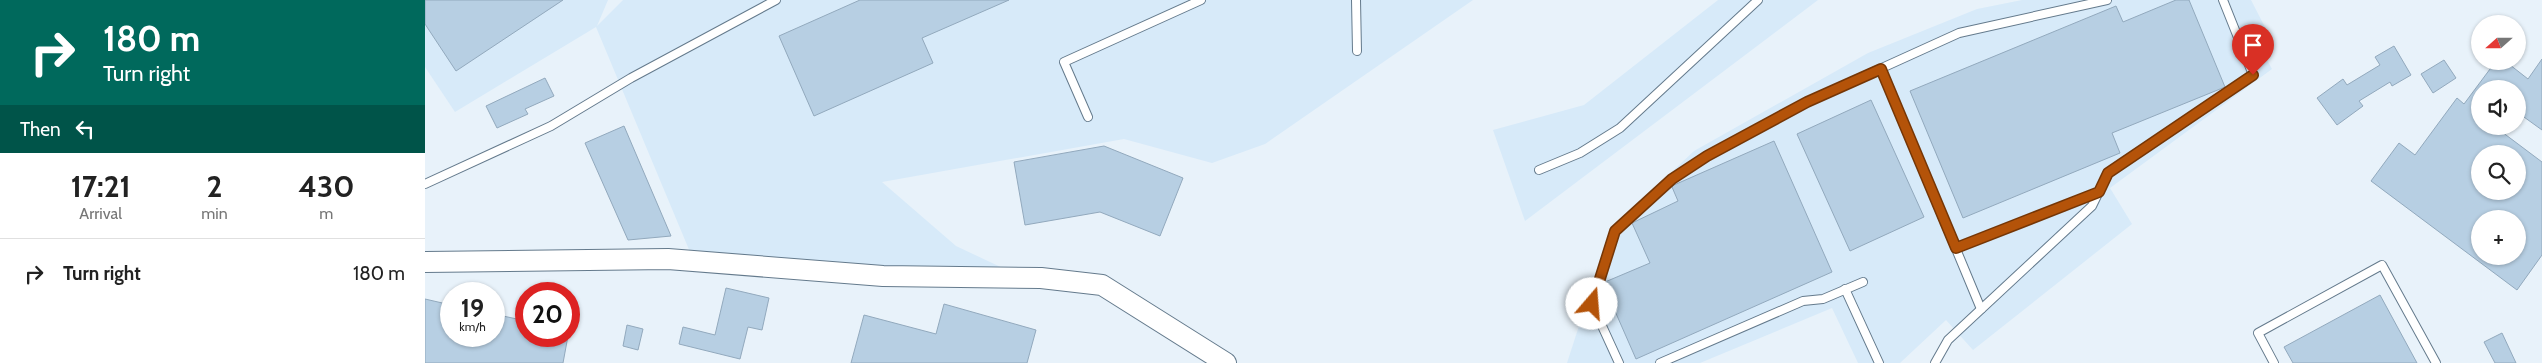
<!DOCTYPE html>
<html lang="en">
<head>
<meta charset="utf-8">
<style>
	:root { --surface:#fff; --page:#f6f6f6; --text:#222; --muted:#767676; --line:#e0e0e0 }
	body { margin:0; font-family:Cabin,sans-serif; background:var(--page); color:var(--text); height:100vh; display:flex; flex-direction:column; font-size:19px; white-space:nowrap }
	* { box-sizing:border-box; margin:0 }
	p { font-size:16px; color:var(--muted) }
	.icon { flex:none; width:28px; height:28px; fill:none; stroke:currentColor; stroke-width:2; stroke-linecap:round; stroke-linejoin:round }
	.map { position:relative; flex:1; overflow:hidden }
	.side { display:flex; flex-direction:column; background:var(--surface); width:425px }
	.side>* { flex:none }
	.top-card { background:#00695c; color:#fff; overflow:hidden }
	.needle { width:32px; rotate:249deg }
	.controls { position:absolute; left:2046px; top:15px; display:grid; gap:10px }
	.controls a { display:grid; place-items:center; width:55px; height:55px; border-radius:50%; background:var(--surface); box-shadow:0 1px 4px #0004; font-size:25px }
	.speed { position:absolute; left:15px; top:282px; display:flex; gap:10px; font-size:25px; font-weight:700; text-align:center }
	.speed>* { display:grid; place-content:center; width:65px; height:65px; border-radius:50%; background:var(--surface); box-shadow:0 1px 4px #0004; line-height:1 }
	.speed small { font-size:12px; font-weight:400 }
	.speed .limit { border:8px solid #d22; background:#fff; color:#111 }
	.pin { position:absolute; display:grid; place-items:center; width:42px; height:42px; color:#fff; margin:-51px -21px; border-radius:50% 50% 50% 0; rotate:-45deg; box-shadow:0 0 5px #0007 }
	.pin .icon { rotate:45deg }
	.me { position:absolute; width:55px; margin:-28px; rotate:18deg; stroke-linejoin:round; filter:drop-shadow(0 0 4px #0008) }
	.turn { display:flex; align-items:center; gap:18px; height:105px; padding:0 20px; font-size:22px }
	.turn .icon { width:65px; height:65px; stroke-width:2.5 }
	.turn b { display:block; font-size:35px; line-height:42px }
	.then { display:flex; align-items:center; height:48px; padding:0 20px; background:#0003; gap:10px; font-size:19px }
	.eta { display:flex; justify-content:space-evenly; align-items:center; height:85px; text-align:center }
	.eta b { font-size:30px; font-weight:800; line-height:35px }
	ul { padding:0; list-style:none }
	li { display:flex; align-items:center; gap:15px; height:70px; padding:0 20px; border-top:1px solid var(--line) }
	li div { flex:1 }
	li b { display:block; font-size:19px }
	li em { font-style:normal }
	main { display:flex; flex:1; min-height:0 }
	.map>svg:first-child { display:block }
	.built { fill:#d7eaf9 }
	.building { fill:#b7cfe3; stroke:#92a9bd; fill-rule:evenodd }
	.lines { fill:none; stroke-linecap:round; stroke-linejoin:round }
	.service-casing { stroke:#647a8c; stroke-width:10 }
	.tertiary-casing { stroke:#647a8c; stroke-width:22 }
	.service { stroke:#fff; stroke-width:8 }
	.tertiary { stroke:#fff; stroke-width:20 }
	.route-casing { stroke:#753606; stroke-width:12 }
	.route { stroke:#b45309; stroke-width:9 }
</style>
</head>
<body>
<main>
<section class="side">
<div class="top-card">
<div class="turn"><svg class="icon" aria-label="right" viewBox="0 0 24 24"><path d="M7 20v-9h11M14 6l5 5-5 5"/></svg><div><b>180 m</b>Turn right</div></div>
<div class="then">Then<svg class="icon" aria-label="left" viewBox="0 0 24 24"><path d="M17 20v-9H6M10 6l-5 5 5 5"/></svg></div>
</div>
<div class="eta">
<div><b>17:21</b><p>Arrival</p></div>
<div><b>2</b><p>min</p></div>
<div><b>430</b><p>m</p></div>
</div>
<ul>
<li><svg class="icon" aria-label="right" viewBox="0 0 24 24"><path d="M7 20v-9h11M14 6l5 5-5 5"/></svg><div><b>Turn right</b></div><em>180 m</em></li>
</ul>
</section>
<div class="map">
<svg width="2117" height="363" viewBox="0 0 2117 363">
	<rect width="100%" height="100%" fill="#e8f2fa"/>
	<g class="built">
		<polygon points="0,0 183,0 172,26 198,0 1048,0 840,144 787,163 699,139 457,182 531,246 582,270 476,268 265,252 171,27 30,112 0,67"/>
		<polygon points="1293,0 1393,0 1100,221 1068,130 1159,105"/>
		<polygon points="1597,0 1826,0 1842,31 1831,40 1847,69 1685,188 1707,224 1548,350 1521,320 1475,363 1433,363 1407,308 1275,363 1142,363 1185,230 1269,151 1443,53 1552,9"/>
	</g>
	<g class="building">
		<polygon points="0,0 138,0 31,71 0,24"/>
		<polygon points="435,0 584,0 497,38 508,63 389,116 354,36"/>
		<polygon points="1751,0 1764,0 1800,87 1687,133 1695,153 1538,218 1485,91 1691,6 1698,22"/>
		<polygon points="1969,46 1986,75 1967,86 1965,82 1934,101 1938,106 1912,125 1892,98 1918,79 1922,85 1955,65 1950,57"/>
		<path d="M2117,59V130L2092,112V89H2055V126H2069L2117,162V255L2092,290L1946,181L1974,143L1990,155L2032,98L2039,104L2071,61H2080L2103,79ZM2055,154H2092V191H2055ZM2055,219H2092V256H2055Z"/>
		<polygon points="2019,60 2031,78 2008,93 1996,74"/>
		<polygon points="120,78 129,96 100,109 103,114 72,128 61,106"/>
		<polygon points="1446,100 1499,217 1425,251 1372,134"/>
		<polygon points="199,126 246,236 203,240 160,143"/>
		<polygon points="1349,141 1407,272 1211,359 1179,286 1180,282 1225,263 1207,223 1253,201 1247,187 1249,185"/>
		<polygon points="679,146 758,178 735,236 675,212 600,225 589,162"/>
		<polygon points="301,288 344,298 337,330 323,327 315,359 254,344 258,327 290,335"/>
		<polygon points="1955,295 1992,363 1868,363 1859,347"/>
		<polygon points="0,299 26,305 26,336 69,336 69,314 101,321 101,336 143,336 138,363 0,363"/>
		<polygon points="519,304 611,330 602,363 426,363 439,315 511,334"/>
		<polygon points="202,325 218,329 213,350 198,346"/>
		<polygon points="2077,333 2091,363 2070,363 2059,342"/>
	</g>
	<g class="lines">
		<g class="service-casing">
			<g id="service">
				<polyline points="931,0 932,51"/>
				<polyline points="1456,69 1556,309"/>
				<polyline points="663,117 639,62 776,0"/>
				<polyline points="1114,170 1155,153 1195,128 1333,0"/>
				<polyline points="0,184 126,126 206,78 351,0"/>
				<polyline points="1531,248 1674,192"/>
				<polyline points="1420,289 1454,363"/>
				<polyline points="1194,363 1167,304 1190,231 1247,179 1282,156 1382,102 1534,33 1682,0"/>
				<polyline points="1235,363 1378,301 1398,299 1438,282"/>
				<polyline points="1510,363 1523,340 1667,206 1683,173 1828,75 1798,0"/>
				<polyline points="1849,363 1833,333 1957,265 2011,363"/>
			</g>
		</g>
		<g class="tertiary-casing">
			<polyline id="tertiary" points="0,262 243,259 458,276 616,278 677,285 801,363"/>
		</g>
		<use href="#service" class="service"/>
		<use href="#tertiary" class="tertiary"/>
	</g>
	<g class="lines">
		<g class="route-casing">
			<polyline id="route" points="1167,304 1190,231 1247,179 1282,156 1382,102 1456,69 1531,248 1674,192 1683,173 1828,75"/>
		</g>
		<use href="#route" class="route"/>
	</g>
</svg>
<div class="controls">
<a><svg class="needle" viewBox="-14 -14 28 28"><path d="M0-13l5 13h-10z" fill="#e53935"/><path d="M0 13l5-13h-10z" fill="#767676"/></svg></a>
<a><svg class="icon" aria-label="sound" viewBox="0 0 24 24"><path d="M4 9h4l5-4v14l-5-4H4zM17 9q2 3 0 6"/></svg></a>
<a><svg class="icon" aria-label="search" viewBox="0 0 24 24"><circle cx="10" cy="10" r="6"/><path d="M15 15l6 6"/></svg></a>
<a>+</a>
</div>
<div class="speed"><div>19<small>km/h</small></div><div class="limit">20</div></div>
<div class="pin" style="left:1828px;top:75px;background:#d93025"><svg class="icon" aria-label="arrive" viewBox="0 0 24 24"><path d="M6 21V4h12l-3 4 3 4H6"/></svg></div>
<svg class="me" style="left:1167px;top:304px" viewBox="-20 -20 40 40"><circle r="19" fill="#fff"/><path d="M0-13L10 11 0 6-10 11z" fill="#b45309"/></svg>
</div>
</main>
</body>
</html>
